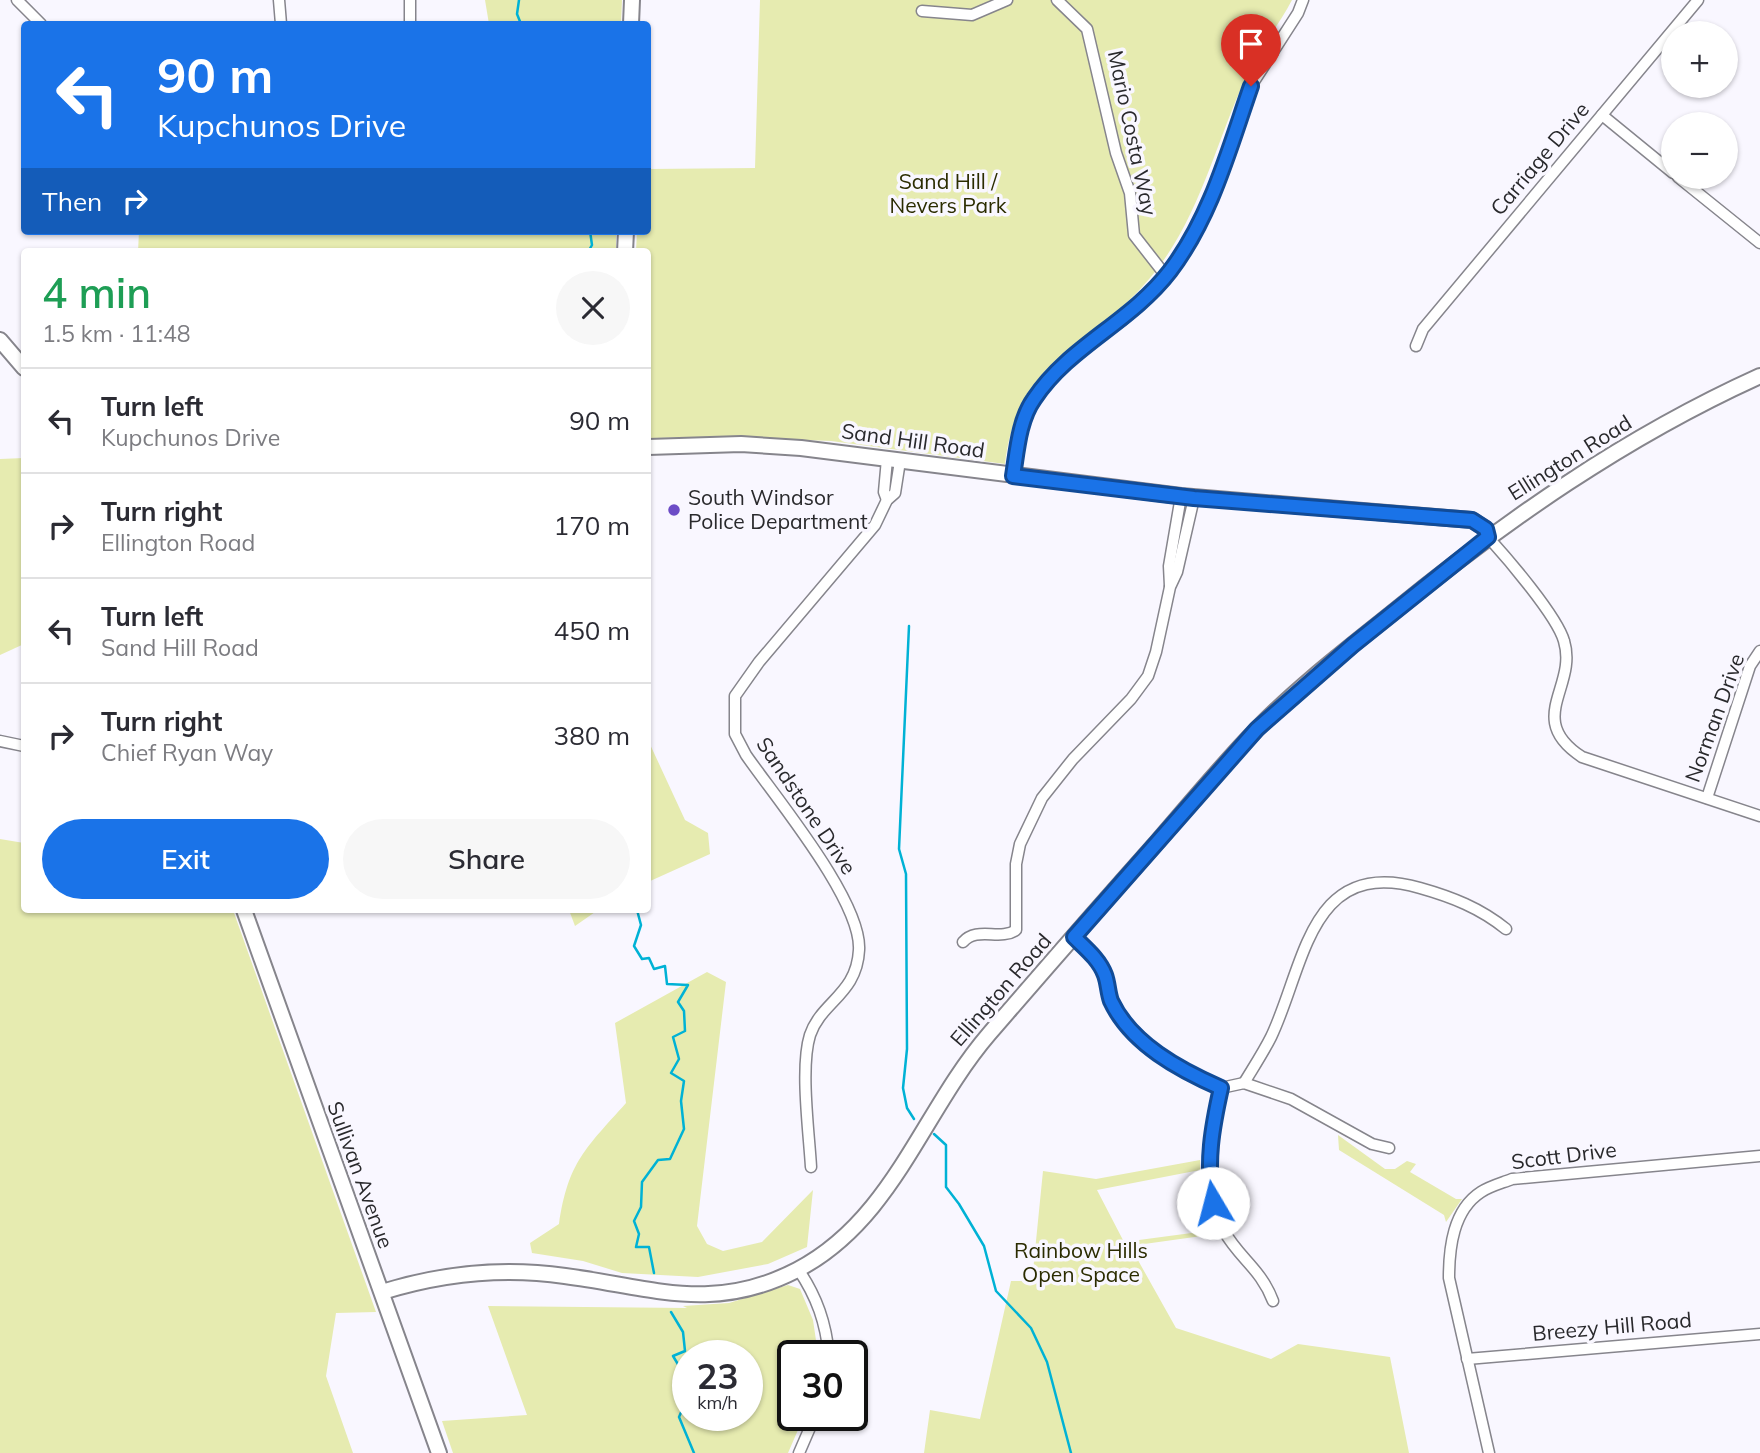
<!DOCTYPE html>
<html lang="en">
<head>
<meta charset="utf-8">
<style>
	:root { --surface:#fff; --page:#f7f7f7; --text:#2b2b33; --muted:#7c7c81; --line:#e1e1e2; --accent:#1a73e8 }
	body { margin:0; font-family:Mulish,sans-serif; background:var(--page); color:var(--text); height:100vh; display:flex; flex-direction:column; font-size:26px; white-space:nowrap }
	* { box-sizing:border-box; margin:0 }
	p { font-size:23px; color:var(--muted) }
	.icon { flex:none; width:38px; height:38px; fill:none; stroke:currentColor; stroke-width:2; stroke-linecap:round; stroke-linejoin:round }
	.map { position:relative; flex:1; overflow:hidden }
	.details { position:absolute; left:21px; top:248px; width:630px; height:665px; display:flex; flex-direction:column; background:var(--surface); border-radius:7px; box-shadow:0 2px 5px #0004 }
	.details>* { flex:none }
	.hud { position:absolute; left:21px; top:21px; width:630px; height:214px; border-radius:7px; box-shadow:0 2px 5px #0004; background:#1a73e8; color:#fff; overflow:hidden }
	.fabs { position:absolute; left:1661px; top:21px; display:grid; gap:14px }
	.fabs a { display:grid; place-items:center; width:77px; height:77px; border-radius:50%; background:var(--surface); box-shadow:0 2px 5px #0004; font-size:35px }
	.speed { position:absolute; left:672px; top:1340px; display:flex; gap:14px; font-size:35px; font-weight:700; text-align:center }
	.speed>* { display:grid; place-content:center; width:91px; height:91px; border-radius:50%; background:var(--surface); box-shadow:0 2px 5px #0004; line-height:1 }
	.speed small { font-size:18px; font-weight:400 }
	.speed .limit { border:4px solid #111; border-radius:10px; background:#fff; color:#111 }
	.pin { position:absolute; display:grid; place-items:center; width:60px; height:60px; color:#fff; margin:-72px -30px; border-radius:50% 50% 50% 0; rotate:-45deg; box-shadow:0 0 7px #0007 }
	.pin .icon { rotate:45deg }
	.me { position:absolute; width:77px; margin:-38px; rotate:352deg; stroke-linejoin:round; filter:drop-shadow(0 0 5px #0008) }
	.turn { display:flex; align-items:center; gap:24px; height:147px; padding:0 21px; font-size:32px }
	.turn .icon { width:91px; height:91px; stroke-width:2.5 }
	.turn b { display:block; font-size:49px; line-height:60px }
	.then { display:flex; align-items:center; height:66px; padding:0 21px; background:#0003; gap:14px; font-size:26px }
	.round { display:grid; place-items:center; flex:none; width:74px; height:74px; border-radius:37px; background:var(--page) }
	.summary { display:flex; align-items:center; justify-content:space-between; height:119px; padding:0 21px }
	h1 { font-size:42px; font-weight:600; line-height:52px; color:#1e9e55 }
	.cta { display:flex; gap:14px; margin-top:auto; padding:14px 21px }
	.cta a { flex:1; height:80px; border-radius:42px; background:var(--accent); color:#fff; font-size:28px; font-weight:600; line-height:80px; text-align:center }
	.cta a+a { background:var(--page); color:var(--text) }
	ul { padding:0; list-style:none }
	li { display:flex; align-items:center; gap:21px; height:105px; padding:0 21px; border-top:2px solid var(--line) }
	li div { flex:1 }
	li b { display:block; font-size:26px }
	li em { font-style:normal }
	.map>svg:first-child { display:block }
	.green { fill:#e6ebb0; fill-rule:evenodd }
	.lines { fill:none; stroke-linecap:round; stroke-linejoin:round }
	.stream { stroke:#00b2d5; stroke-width:2.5 }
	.street-casing { stroke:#86858c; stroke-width:13 }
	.secondary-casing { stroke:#86858c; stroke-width:18 }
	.street { stroke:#fff; stroke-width:10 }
	.secondary { stroke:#fff; stroke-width:14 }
	.route-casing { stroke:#114b97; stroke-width:18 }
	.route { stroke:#1a73e8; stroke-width:12 }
	.poi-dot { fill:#6c4cc6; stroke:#f9f7ff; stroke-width:2.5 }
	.labels { text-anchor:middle; stroke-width:7; stroke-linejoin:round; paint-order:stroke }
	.street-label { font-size:21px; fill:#29292c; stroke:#f9f7ff }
	.park-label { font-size:21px; fill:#2b2c00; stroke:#f9f7ff }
	.poi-label { font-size:21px; fill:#29292c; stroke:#f9f7ff; text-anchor:start }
</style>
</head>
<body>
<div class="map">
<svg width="1760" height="1453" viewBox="0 0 1760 1453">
	<rect width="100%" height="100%" fill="#f9f7ff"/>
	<g class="green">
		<polygon points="485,0 622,0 621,24 489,24"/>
		<path d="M760,0H1292C1278,27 1258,50 1246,77C1213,149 1198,226 1143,286C1083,352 1017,360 1005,464L831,441L732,437L648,438V252H636L637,231H648V169L755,168Z"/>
		<polygon points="139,231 616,231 616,252 138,252"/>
		<polygon points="24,458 24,644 0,655 0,459"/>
		<polygon points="648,740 685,820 708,833 710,854 648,882"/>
		<polygon points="0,839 24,843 24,910 233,910 376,1312 336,1313 326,1376 353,1453 0,1453"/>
		<polygon points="569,910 598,910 575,926"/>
		<path d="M707,972L726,982L697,1226L707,1244L723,1251L762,1242L813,1190L807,1247L768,1264L698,1277L622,1273L583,1261L532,1253L530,1243L559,1224C568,1162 586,1148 626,1103L615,1023Z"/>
		<polygon points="1338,1135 1385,1169 1395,1169 1407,1161 1416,1164 1410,1172 1456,1199 1462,1199 1446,1222 1444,1215 1339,1150"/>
		<polygon points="1200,1160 1200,1170 1097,1190 1124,1242 1214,1230 1216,1234 1130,1246 1176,1328 1271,1359 1298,1344 1390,1357 1409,1453 924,1453 930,1410 980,1419 1011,1281 1032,1281 1043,1171 1096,1179"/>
		<path d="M788,1285L800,1289L813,1320L818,1354L793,1356V1416H804L788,1453H453L442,1421L527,1415L488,1306L687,1308L683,1306L729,1303ZM688,1356H747V1416H688Z"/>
	</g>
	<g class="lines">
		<g class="stream">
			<polyline points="519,0 517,14 521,24"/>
			<polyline points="588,252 592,245 590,231"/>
			<polyline points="909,626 899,849 906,874 907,1049 903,1088 907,1108 914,1119"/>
			<polyline points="637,910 641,925 634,946 642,959 649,958 654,969 665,966 667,984 688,985 678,1002 684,1011 685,1031 673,1037 679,1059 671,1073 684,1081 681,1101 684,1129 670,1159 658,1160 642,1182 641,1207 634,1221 639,1234 636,1247 649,1247 654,1273"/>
			<polyline points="934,1134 946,1145 946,1187 959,1204 984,1246 996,1291 1031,1328 1047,1362 1071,1453"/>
			<polyline points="671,1312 683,1332 685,1351 673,1356 679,1366 677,1382 687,1399 679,1417 694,1453"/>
		</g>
		<g class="street-casing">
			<g id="street">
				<polyline points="17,0 41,24"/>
				<polyline points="279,0 281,24"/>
				<polyline points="1057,0 1087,29 1116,153 1130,193 1134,235 1166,276"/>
				<polyline points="922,11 972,15 1007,0"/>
				<polyline points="410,24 410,0"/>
				<polyline points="1602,115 1673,173"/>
				<polyline points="1678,177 1760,243"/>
				<polyline points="1416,346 1423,329 1698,0"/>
				<polyline points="1013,476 1017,446 1032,400 1068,359 1123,320 1148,297 1189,242 1210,202 1251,86 1298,13 1303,0"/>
				<polyline points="887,500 884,492 887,459"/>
				<path d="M1488,537C1507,558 1557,616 1564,641C1578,687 1524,719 1582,757L1760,816"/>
				<polyline points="1170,586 1169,566 1181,496"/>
				<polyline points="0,741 24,746"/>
				<polyline points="1707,798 1750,666 1760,651"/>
				<polyline points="1074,937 1100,963 1111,1000 1126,1023 1156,1052 1188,1074 1221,1088 1244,1083 1291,1099 1372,1144 1389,1148"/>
				<path d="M963,942C977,926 1000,941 1016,930V864L1020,844L1042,798L1073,759L1131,699L1148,676L1156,652L1170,587L1177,572L1194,498"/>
				<path d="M1244,1083C1253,1068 1263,1053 1271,1037C1305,966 1309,856 1420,888C1452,897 1480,908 1506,929"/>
				<path d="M1221,1088C1211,1136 1198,1185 1224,1231C1239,1258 1261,1269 1273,1301"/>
				<path d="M811,1167C809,1132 800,1067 810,1035C821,1002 857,994 859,950C862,901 775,797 746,755L735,734V696L759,662L875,525L887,500L895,493L900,461"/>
				<path d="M798,1269C817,1297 826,1323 829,1356"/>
				<polyline points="1467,1359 1760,1334"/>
				<polyline points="799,1453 815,1416"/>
				<path d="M1489,1453L1449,1278C1449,1248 1453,1210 1481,1192C1490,1186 1502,1183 1512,1179L1760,1156"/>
			</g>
		</g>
		<g class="secondary-casing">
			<g id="secondary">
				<polyline points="631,24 632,0"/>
				<polyline points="625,252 626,231"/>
				<polyline points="0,340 24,368"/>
				<polyline points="648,447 741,444 801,448 1181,496 1472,520 1486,529 1488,537"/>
				<polyline points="244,910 439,1453"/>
				<path d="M382,1292C440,1274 504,1267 565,1276C651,1287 712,1314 797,1270C893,1220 922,1112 989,1034C1045,969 1101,905 1158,841C1190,804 1222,765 1257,729C1298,687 1345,651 1391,614C1505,521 1625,437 1760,376"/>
			</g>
		</g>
		<use href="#street" class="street"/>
		<use href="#secondary" class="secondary"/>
	</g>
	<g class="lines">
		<g class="route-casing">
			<path id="route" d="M1213,1203C1206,1162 1212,1128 1221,1088C1180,1070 1131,1044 1111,1001C1108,993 1108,983 1105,975C1099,959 1085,948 1074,937L1257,729L1353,645L1488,537L1486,529L1472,520L1194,498L1013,476C1017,451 1019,420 1034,399C1069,346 1130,323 1170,271C1211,217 1229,149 1251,86"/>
		</g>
		<use href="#route" class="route"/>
	</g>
	<circle class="poi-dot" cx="674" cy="510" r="7"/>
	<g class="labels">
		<g class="street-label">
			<text transform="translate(1132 133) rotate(78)" y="7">Mario Costa Way</text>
			<text transform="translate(1540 159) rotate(-50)" y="7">Carriage Drive</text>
			<text transform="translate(913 441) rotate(8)" y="7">Sand Hill Road</text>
			<text transform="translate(1570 458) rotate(-32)" y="7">Ellington Road</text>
			<text transform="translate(1715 718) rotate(-70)" y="7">Norman Drive</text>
			<text transform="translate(806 806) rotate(56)" y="7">Sandstone Drive</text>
			<text transform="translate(1001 990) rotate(-49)" y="7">Ellington Road</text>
			<text transform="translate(1564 1156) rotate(-7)" y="7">Scott Drive</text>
			<text transform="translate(360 1175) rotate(70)" y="7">Sullivan Avenue</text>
			<text transform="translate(1612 1327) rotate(-5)" y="7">Breezy Hill Road</text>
		</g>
		<g class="park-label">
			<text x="948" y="189">Sand Hill /<tspan x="948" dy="24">Nevers Park</tspan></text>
			<text x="1081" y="1258">Rainbow Hills<tspan x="1081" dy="24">Open Space</tspan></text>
		</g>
		<g class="poi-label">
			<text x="688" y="505">South Windsor<tspan x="688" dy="24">Police Department</tspan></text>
		</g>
	</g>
</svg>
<div class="fabs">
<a>+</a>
<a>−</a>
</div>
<div class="speed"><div>23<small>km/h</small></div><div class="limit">30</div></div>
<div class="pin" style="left:1251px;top:86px;background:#d93025"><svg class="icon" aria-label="arrive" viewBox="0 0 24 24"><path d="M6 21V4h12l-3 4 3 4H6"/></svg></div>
<svg class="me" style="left:1213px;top:1203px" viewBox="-20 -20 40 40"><circle r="19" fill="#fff"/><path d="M0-13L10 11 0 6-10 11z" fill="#1a73e8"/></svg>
<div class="hud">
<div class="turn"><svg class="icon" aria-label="left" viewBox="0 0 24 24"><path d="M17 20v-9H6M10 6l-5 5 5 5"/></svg><div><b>90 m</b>Kupchunos Drive</div></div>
<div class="then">Then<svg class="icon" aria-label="right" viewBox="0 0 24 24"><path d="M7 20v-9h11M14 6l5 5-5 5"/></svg></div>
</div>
<section class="details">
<div class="summary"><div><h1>4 min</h1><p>1.5 km · 11:48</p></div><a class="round"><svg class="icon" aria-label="close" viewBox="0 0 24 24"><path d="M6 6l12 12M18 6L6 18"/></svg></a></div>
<ul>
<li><svg class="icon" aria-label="left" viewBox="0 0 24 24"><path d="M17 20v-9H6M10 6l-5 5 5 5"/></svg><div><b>Turn left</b><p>Kupchunos Drive</p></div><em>90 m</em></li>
<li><svg class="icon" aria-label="right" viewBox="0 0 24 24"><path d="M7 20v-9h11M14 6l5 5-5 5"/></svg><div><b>Turn right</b><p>Ellington Road</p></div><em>170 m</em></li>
<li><svg class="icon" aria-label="left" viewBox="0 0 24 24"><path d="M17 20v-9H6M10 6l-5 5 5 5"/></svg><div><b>Turn left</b><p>Sand Hill Road</p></div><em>450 m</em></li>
<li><svg class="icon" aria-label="right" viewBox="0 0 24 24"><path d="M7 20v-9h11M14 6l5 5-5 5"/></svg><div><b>Turn right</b><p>Chief Ryan Way</p></div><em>380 m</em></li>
</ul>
<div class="cta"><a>Exit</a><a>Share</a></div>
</section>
</div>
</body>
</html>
